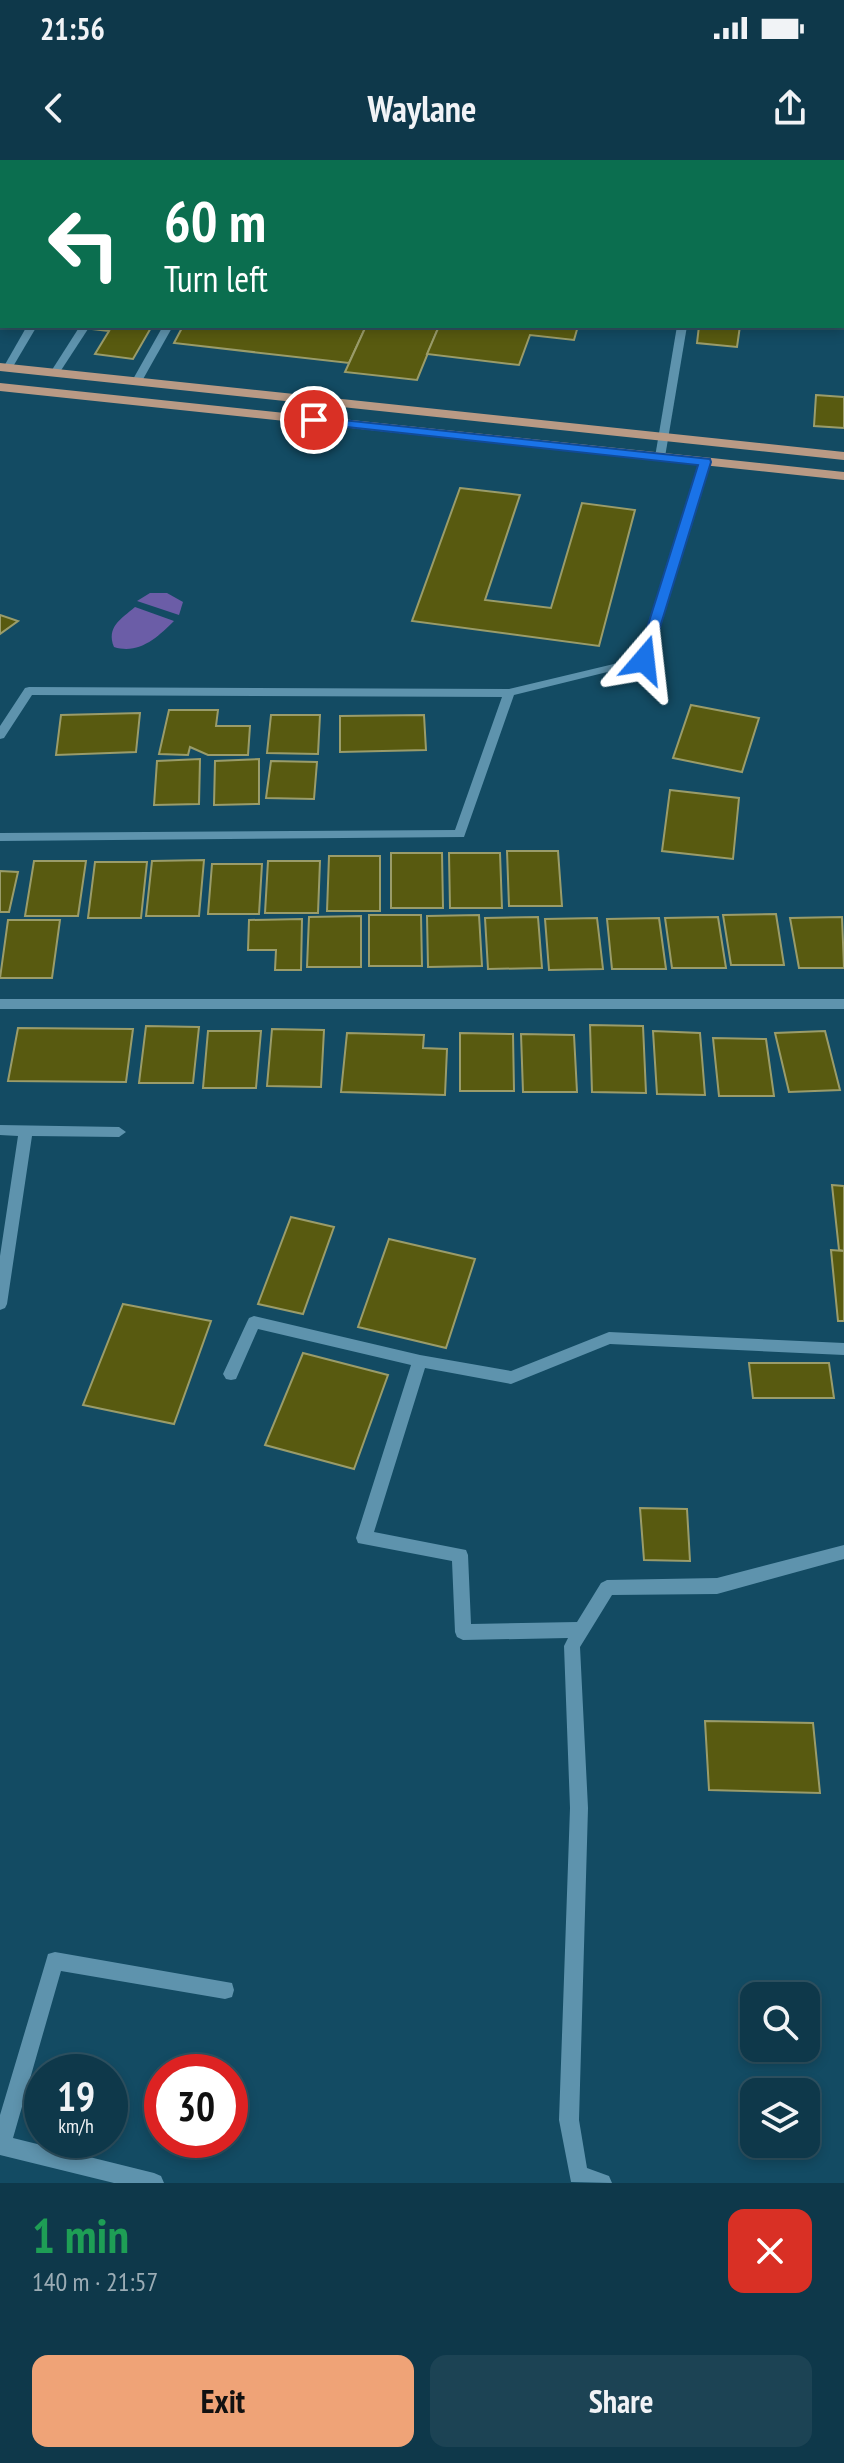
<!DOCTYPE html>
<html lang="en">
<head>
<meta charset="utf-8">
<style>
	:root { --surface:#0e384a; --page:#1c4354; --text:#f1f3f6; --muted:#9bacb5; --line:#2e5262; --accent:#efa377 }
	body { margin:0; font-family:"PT Sans Narrow",sans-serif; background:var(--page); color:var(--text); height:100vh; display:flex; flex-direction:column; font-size:30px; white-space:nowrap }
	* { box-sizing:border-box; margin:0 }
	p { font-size:26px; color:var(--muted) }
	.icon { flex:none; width:44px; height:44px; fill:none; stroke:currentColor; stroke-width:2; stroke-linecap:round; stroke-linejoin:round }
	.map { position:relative; height:2023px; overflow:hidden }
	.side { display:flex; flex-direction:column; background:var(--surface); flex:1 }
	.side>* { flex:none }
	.top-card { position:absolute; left:0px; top:0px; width:844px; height:168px; box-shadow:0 4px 12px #0003,0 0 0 2px var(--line); background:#0b6e4f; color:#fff; overflow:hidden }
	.controls { position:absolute; left:740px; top:1822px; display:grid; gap:16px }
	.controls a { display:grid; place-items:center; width:80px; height:80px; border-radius:16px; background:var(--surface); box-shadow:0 4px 12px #0003,0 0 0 2px var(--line); font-size:40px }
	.speed { position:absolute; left:24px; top:1894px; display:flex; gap:16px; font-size:40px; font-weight:700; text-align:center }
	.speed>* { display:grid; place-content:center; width:104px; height:104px; border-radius:50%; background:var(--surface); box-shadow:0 4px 12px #0003,0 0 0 2px var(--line); line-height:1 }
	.speed small { font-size:20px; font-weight:400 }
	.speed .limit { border:12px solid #d22; background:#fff; color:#111 }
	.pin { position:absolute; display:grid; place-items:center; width:68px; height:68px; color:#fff; margin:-34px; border:4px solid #fff; border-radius:50%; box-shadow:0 2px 8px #0007 }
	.me { position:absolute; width:88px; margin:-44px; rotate:17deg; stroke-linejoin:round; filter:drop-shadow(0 0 6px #0008) }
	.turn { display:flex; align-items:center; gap:28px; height:168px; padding:0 32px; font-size:36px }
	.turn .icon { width:104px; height:104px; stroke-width:2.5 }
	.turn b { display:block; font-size:56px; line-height:68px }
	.round { display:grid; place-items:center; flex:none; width:84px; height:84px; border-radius:16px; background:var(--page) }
	.summary { display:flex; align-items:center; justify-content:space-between; height:136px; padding:0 32px }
	h1 { font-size:48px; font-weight:700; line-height:60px; color:#1e9e55 }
	.action { display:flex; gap:16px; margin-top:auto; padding:16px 32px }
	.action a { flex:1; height:92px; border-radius:16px; background:var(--accent); color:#111; font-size:32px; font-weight:700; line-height:92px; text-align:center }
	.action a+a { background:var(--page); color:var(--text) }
	.status { display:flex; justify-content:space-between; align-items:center; height:56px; padding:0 40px; background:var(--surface); direction:ltr }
	.status svg { height:22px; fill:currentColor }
	header { display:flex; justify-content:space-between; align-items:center; height:104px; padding:0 32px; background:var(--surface); font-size:36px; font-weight:700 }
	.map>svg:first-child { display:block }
	.water { fill:#6b5da7 }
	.building { fill:#585a10; stroke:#9a9c6a; stroke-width:2 }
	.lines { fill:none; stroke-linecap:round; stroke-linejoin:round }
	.minor { fill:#5e93ad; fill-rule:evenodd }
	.major { fill:#b99a85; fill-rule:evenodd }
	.route { fill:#1a73e8; stroke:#114b97; stroke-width:2 }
</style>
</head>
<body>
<div class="status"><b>21:56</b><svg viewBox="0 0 49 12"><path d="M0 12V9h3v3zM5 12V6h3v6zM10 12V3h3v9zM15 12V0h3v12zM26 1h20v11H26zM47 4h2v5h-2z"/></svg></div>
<header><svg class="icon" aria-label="back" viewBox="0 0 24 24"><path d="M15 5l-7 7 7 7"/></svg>Waylane<svg class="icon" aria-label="share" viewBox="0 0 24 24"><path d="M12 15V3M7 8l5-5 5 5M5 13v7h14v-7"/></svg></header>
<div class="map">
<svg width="844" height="2023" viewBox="0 0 844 2023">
	<rect width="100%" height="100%" fill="#134b63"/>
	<g class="water">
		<polygon points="150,433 167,433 183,442 179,455 137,441"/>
		<path d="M135,447L174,461C158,477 139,495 114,487C106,467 121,459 135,447Z"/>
	</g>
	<g class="building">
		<polygon points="92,166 152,166 133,199 95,194 109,171 91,169"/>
		<polygon points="183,166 366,166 349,203 174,183"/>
		<polygon points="366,166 439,166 417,220 345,212"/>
		<polygon points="439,166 578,166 574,180 530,175 519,205 427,194"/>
		<polygon points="699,166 740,166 737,187 697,183"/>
		<polygon points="816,235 844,237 844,268 814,266"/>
		<polygon points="460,328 520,335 485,440 551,448 582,343 635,350 599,486 412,461"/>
		<polygon points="0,455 18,461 0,474"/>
		<polygon points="691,545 759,558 742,612 673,598"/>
		<polygon points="169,550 218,550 216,566 250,566 248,595 208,595 190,587 188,595 159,594"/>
		<polygon points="140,553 136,592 56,595 61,555"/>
		<polygon points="271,555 320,555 318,594 267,593"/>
		<polygon points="424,555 426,590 340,592 340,556"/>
		<polygon points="200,599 199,644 154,645 157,601"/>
		<polygon points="259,599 259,644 214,645 215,601"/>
		<polygon points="271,601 317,602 314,639 266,638"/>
		<polygon points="670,630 739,638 733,699 662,691"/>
		<polygon points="507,691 558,691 562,746 509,746"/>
		<polygon points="391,693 442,693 443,748 391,748"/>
		<polygon points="449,693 500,693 502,748 450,748"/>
		<polygon points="329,696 380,696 380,751 327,751"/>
		<polygon points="204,700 199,756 146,756 152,701"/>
		<polygon points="34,701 86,701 78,756 25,756"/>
		<polygon points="268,701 320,701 318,753 265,753"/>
		<polygon points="95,702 147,702 141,758 88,758"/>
		<polygon points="212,704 262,704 259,754 208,754"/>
		<polygon points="0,711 18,712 9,752 0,752"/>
		<polygon points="776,754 784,805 731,805 723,755"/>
		<polygon points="369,755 421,755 422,806 369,806"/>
		<polygon points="479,755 482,806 428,807 427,756"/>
		<polygon points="361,756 361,807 307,807 309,757"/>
		<polygon points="538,757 542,808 488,809 485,758"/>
		<polygon points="718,757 726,808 672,808 665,758"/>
		<polygon points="842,757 844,808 799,808 790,758"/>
		<polygon points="597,758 603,809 549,810 545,759"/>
		<polygon points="659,758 666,809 612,809 607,759"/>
		<polygon points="302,759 301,810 275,810 276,790 248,790 249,760"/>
		<polygon points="8,760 60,760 52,818 0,818"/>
		<polygon points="590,865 643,866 646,933 592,932"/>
		<polygon points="146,866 199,867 193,923 139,923"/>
		<polygon points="18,868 133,869 126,922 8,921"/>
		<polygon points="272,869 324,870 321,927 267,926"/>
		<polygon points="208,871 261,871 256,928 203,928"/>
		<polygon points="653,871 700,873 705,935 657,934"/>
		<polygon points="825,871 840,930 789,932 775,873"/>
		<polygon points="347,873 424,875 423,888 447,889 445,935 341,932"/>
		<polygon points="460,873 513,874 514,931 460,931"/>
		<polygon points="521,874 574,875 577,932 523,932"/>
		<polygon points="713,878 766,879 774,936 719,936"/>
		<polygon points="832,1025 844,1026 844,1091 839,1090"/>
		<polygon points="291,1057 334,1067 303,1154 258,1144"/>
		<polygon points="389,1079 475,1099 446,1188 358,1167"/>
		<polygon points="831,1090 844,1091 844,1161 838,1161"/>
		<polygon points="123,1144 211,1161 174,1264 83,1245"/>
		<polygon points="303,1193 388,1215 354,1309 265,1285"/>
		<polygon points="749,1203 829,1203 834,1238 753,1238"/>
		<polygon points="640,1348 687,1349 690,1401 644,1400"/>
		<polygon points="705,1561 813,1563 820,1633 709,1630"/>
	</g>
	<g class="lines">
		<g class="minor">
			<rect x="704" y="0" width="8" height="2"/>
			<polygon points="0,46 2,47 2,53 0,52"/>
			<rect x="842" y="60" width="2" height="6"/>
			<polygon points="2,95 2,103 0,104 0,96"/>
			<polygon points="27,166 37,166 11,210 5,210 3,208"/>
			<polygon points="80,166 90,166 58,215 52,215 50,213"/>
			<polygon points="163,166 173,166 142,221 134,223 132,221"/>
			<polygon points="677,166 687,166 665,297 660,300 655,297"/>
			<polygon points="705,299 710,302 650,500 648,502 514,535 464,677 0,681 0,673 455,670 502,537 32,535 4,578 0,579 0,566 25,528 29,527 509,529 639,498 700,302"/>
			<rect x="0" y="839" width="844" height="10"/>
			<polygon points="0,965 119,967 126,972 119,977 32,976 7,1144 5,1148 0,1150 0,1096 18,976 0,975"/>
			<polygon points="254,1156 420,1195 511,1211 609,1172 844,1183 844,1195 610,1184 511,1224 425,1208 374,1372 466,1390 468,1395 471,1464 577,1462 601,1423 607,1420 717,1418 844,1385 844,1399 717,1434 612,1435 580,1487 588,1648 579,1960 587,2008 609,2016 612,2023 571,2022 559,1960 570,1648 564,1486 568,1478 463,1480 457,1477 455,1472 452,1401 358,1383 356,1378 411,1205 258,1169 236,1219 231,1220 226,1219 223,1214 247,1162 249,1158"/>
			<polygon points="55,1792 232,1823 234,1830 232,1837 225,1839 61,1811 13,1978 154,2013 161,2016 164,2023 114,2023 0,1995 0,1955 46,1801 48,1794"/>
		</g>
		<g class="major">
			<polygon points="0,203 844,292 844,300 0,211"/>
			<polygon points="0,223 844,312 844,320 0,231"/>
		</g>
	</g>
	<polygon class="route" points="314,257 710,299 711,302 649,503 644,505 637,500 698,305 310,263 308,260"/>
</svg>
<div class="controls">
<a><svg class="icon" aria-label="search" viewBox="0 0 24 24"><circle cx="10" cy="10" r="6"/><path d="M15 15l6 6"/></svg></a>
<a><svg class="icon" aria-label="layers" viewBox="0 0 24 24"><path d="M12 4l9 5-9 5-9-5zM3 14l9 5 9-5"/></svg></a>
</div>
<div class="speed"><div>19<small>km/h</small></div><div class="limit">30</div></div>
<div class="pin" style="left:314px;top:260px;background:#d93025"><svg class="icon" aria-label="arrive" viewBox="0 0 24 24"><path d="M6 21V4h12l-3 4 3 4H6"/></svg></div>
<svg class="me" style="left:644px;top:500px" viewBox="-20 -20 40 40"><path d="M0-17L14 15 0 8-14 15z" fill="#1a73e8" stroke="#fff" stroke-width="4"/></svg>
<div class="top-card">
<div class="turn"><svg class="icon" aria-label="left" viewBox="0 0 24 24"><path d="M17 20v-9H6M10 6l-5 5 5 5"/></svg><div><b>60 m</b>Turn left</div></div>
</div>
</div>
<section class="side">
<div class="summary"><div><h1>1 min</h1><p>140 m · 21:57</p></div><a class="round" style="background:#d93025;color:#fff"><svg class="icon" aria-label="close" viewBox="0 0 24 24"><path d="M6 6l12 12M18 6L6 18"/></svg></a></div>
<div class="action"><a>Exit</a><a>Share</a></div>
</section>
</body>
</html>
